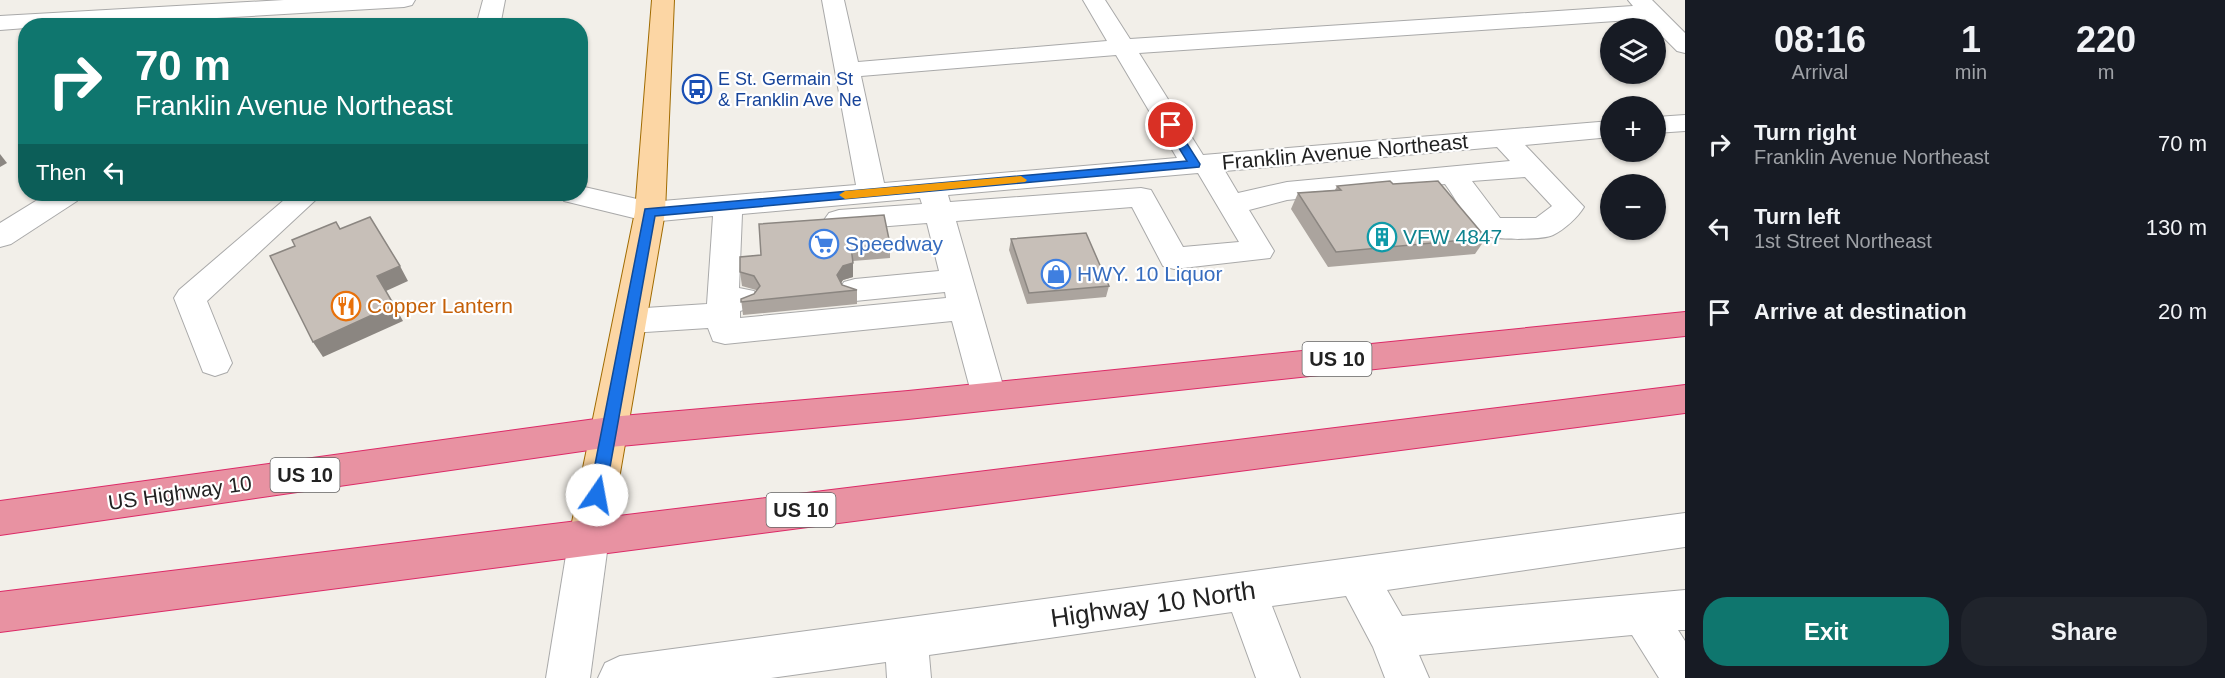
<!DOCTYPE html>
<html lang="en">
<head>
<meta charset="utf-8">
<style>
	:root { --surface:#171b24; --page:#20242c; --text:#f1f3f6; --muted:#9ea1a6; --accent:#0f766e }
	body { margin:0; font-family:Helvetica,sans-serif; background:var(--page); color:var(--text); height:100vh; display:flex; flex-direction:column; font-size:22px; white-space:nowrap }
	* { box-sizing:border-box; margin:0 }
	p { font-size:20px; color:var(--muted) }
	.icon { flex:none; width:33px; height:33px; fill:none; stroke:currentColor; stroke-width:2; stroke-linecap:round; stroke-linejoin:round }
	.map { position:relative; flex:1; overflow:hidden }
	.details { display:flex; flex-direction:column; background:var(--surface); width:540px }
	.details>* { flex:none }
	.guide { position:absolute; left:18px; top:18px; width:570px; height:183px; border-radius:24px; box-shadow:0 2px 4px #0004; background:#0f766e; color:#fff; overflow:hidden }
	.fabs { position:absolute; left:1600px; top:18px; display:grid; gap:12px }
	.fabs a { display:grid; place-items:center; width:66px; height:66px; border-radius:50%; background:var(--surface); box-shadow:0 2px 4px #0004; font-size:30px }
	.pin { position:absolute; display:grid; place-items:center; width:51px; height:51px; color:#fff; margin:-26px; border:3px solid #fff; border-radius:50%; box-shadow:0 2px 6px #0007 }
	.me { position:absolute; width:66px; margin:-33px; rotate:12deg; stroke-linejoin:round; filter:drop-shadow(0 0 4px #0008) }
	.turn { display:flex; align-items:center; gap:21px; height:126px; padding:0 18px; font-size:27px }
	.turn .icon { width:78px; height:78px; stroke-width:2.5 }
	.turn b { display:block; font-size:42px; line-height:51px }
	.then { display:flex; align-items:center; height:57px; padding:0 18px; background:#0003; gap:12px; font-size:22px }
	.eta { display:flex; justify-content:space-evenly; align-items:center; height:102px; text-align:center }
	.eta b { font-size:36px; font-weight:600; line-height:42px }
	.primary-button { display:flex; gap:12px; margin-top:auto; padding:12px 18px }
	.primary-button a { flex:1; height:69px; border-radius:24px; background:var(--accent); color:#fff; font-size:24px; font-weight:600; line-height:69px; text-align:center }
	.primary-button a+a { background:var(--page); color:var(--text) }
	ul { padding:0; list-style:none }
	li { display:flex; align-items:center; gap:18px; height:84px; padding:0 18px }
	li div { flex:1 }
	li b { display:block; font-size:22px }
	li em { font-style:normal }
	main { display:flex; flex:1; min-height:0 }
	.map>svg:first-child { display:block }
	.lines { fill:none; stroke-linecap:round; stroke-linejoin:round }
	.minor-casing { stroke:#a9a9a9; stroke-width:2 }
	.major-casing { stroke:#a06b00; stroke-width:2 }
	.highway-casing { stroke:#dc2a67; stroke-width:2 }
	.minor { fill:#fff; fill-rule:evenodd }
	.major { fill:#fcd6a4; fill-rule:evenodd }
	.highway { fill:#e892a2; fill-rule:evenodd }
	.wall { fill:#aba49e }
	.shaded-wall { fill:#8b8681 }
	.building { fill:#c7bfb8; stroke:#8b8681; stroke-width:1.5 }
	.route { fill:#1a73e8; stroke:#114b97; stroke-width:1.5 }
	.slow { fill:#f59e0b }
	.labels { text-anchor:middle; stroke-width:4.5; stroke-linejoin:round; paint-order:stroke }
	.far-transit-label { font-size:18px; fill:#164399; stroke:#fff; text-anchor:start }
	.shield { fill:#fff; stroke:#646464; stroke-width:1.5 }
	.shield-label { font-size:20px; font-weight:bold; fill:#222 }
	.street-label { font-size:21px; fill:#222; stroke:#fff }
	.culture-label { font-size:21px; fill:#0d838f; stroke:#fff; text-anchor:start }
	.shop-label { font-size:21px; fill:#366cbe; stroke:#fff; text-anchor:start }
	.food-label { font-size:21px; fill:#c56008; stroke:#fff; text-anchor:start }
	.near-street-label { font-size:26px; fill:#222; stroke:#fff }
</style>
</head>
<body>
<main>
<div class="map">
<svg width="1685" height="678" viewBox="0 0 1685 678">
	<rect width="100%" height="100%" fill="#f2efe9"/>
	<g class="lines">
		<g class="minor-casing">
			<g id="minor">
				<polygon points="284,0 415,0 412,5 404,7 78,26 26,26 26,28 0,30 0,16"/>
				<polygon points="483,0 505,0 500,26 476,26"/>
				<path d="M822,0H844L858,62L1107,41L1083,0H1105L1130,39L1633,6L1628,0H1652L1685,33V53L1677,51L1645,19L1139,53L1203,155L1611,121V137L1525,145L1584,207C1578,217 1564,230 1553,235C1543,240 1488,241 1480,233C1466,219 1456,199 1445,184L1287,200L1249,210L1274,251L1270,258L1174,269L1163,266L1132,207L956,221L1006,396L1001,406L989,410L977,406L972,396L952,321L725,344L713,341L708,328L630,333L619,330L614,321L619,312L630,309L707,304L713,216L650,222L564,201L560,194H580V186L650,202L856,185ZM1116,55L1177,158L884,183L861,76ZM1497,147L1510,161L1287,182L1238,193L1225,171ZM1198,173L1239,242L1183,247L1151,190L1141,188L950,202L948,195ZM1525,177L1552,206L1536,218H1500L1472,181ZM920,198L922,204L839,210L829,213L824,220L829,227L839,230L927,223L939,271L855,279L844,282L839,290L844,298L855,301L945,292L946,298L740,318V311L754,307L759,299L754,291L739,288L742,214Z"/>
				<polygon points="1685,115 1685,131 1656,133 1656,117"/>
				<polygon points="47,194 81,194 77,201 11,244 0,247 0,223"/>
				<polygon points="291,194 322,194 207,301 232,363 227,372 215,376 203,372 174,298 179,290"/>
				<polygon points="1685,513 1685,547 1387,590 1402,616 1685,590 1685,630 1678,630 1685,641 1685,678 1659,678 1632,635 1419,655 1429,678 1385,678 1373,647 1346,596 1272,606 1300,678 1256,678 1232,612 929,655 931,678 887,678 886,662 771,678 598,678 605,663 620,656"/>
				<polygon points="589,519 603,525 609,537 590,678 546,678 569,537 575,525"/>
			</g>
		</g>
		<g class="major-casing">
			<polygon id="major" points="652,0 674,0 665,212 609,537 603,549 589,555 575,549 569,537 635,212"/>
		</g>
		<g class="highway-casing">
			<g id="highway">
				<polygon points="1685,312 1685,336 908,419 610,447 0,535 0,501 610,417 908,391"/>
				<polygon points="1685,385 1685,413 0,632 0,592"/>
			</g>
		</g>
		<use href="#minor" class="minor"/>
		<use href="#major" class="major"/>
		<use href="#highway" class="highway"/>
	</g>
	<g class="wall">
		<polygon points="1393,184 1486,238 1475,254 1328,267 1291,209 1298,193 1335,190 1337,186"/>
		<polygon points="1011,239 1109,286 1106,297 1027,304 1009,250"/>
		<polygon points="890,244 890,258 853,261 853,277 843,280 841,283 842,285 857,290 857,304 743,315 741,299 754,294 757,291 756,290 742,286 740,272 740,257"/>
	</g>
	<g class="shaded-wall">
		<polygon points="0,154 7,163 0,167"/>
		<polygon points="853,263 853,277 843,280 837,289 837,275 843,266"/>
		<polygon points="400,266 408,281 386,291 377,276"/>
		<polygon points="394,305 403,321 323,357 313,342"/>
	</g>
	<g class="building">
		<polygon points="1390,181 1393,184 1438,181 1486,238 1336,252 1298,193 1341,190 1337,186"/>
		<polygon points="884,215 890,244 851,247 853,263 843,266 837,275 842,285 857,290 741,302 741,299 754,294 760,286 754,276 740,272 740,257 761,255 759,224"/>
		<polygon points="370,217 400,266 377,276 394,305 313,342 270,256 295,246 292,240 336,222 340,229"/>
		<polygon points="1086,233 1109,286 1029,293 1011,239"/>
	</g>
	<polygon class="route" points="1167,123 1174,123 1200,164 1199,167 655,216 605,495 603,500 591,500 589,495 645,209 1187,161 1165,125"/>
	<polygon class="slow" points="1021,176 1027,180 1025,182 845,199 839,195 845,191"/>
	<defs>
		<g id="bus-ring" transform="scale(1.5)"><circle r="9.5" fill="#fff" stroke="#1a4fb4" stroke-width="1.5"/><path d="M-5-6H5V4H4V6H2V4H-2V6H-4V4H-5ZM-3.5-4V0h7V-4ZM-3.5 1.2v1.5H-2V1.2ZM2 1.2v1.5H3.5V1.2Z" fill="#1a4fb4"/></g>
		<g id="building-ring" transform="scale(1.5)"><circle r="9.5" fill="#fff" stroke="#0f9aa8" stroke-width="1.5"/><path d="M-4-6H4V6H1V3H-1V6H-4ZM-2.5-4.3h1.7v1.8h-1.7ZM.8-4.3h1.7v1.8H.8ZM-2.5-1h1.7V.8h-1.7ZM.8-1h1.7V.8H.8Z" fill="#0f9aa8"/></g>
		<g id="supermarket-ring" transform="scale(1.5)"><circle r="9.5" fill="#fff" stroke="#3f7fe0" stroke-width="1.5"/><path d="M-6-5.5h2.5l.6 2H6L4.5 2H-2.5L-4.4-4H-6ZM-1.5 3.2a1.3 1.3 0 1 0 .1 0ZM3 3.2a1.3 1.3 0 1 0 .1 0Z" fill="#3f7fe0"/></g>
		<g id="shop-ring" transform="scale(1.5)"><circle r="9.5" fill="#fff" stroke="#3f7fe0" stroke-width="1.5"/><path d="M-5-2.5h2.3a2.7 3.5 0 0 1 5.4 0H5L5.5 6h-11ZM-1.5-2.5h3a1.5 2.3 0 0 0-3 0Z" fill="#3f7fe0"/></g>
		<g id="restaurant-ring" transform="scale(1.5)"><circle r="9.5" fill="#fff" stroke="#e8710a" stroke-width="1.5"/><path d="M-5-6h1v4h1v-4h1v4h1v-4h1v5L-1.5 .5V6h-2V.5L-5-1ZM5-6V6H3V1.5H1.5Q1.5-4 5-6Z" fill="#e8710a"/></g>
	</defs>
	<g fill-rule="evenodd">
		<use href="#bus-ring" x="697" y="89"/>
		<use href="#building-ring" x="1382" y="237"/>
		<use href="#supermarket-ring" x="824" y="244"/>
		<use href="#shop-ring" x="1056" y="274"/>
		<use href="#restaurant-ring" x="346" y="306"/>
	</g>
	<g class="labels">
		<g class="far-transit-label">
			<text x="718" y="85">E St. Germain St<tspan x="718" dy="21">&amp; Franklin Ave Ne</tspan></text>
		</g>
		<g class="shield">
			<rect x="1302.5" y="342" width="69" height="34" rx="4.5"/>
			<rect x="270.5" y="458" width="69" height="34" rx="4.5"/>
			<rect x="766.5" y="493" width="69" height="34" rx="4.5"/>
		</g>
		<g class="shield-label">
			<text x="1337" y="366">US 10</text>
			<text x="305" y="482">US 10</text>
			<text x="801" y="517">US 10</text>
		</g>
		<g class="street-label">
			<text transform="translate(1345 152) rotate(-5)" y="7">Franklin Avenue Northeast</text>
			<text transform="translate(180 493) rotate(-8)" y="7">US Highway 10</text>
		</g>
		<g class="culture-label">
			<text x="1403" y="244">VFW 4847</text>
		</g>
		<g class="shop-label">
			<text x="845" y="251">Speedway</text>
			<text x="1077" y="281">HWY. 10 Liquor</text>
		</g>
		<g class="food-label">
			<text x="367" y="313">Copper Lantern</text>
		</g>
		<g class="near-street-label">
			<text transform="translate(1153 604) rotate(-8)" y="9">Highway 10 North</text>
		</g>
	</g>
</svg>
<div class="fabs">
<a><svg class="icon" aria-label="layers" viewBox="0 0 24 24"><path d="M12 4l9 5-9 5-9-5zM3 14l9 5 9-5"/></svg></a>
<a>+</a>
<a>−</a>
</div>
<div class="pin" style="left:1171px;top:125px;background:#d93025"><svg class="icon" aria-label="arrive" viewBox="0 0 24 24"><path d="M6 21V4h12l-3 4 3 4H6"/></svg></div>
<svg class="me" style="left:597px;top:495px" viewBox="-20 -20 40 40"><circle r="19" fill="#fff"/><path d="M0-13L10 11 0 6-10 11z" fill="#1a73e8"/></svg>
<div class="guide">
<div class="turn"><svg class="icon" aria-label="right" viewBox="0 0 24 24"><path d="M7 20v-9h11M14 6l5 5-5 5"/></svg><div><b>70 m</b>Franklin Avenue Northeast</div></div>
<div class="then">Then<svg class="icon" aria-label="left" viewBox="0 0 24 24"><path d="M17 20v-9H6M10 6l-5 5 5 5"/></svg></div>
</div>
</div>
<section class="details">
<div class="eta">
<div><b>08:16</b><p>Arrival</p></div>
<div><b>1</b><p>min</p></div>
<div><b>220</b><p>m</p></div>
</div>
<ul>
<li><svg class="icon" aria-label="right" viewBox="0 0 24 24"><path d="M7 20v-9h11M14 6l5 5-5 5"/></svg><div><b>Turn right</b><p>Franklin Avenue Northeast</p></div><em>70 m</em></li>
<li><svg class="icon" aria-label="left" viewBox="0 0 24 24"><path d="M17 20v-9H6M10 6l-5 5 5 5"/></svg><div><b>Turn left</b><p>1st Street Northeast</p></div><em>130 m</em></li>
<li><svg class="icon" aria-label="arrive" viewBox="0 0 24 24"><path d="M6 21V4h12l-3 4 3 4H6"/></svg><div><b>Arrive at destination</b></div><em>20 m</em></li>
</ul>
<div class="primary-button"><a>Exit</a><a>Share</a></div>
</section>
</main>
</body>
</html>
